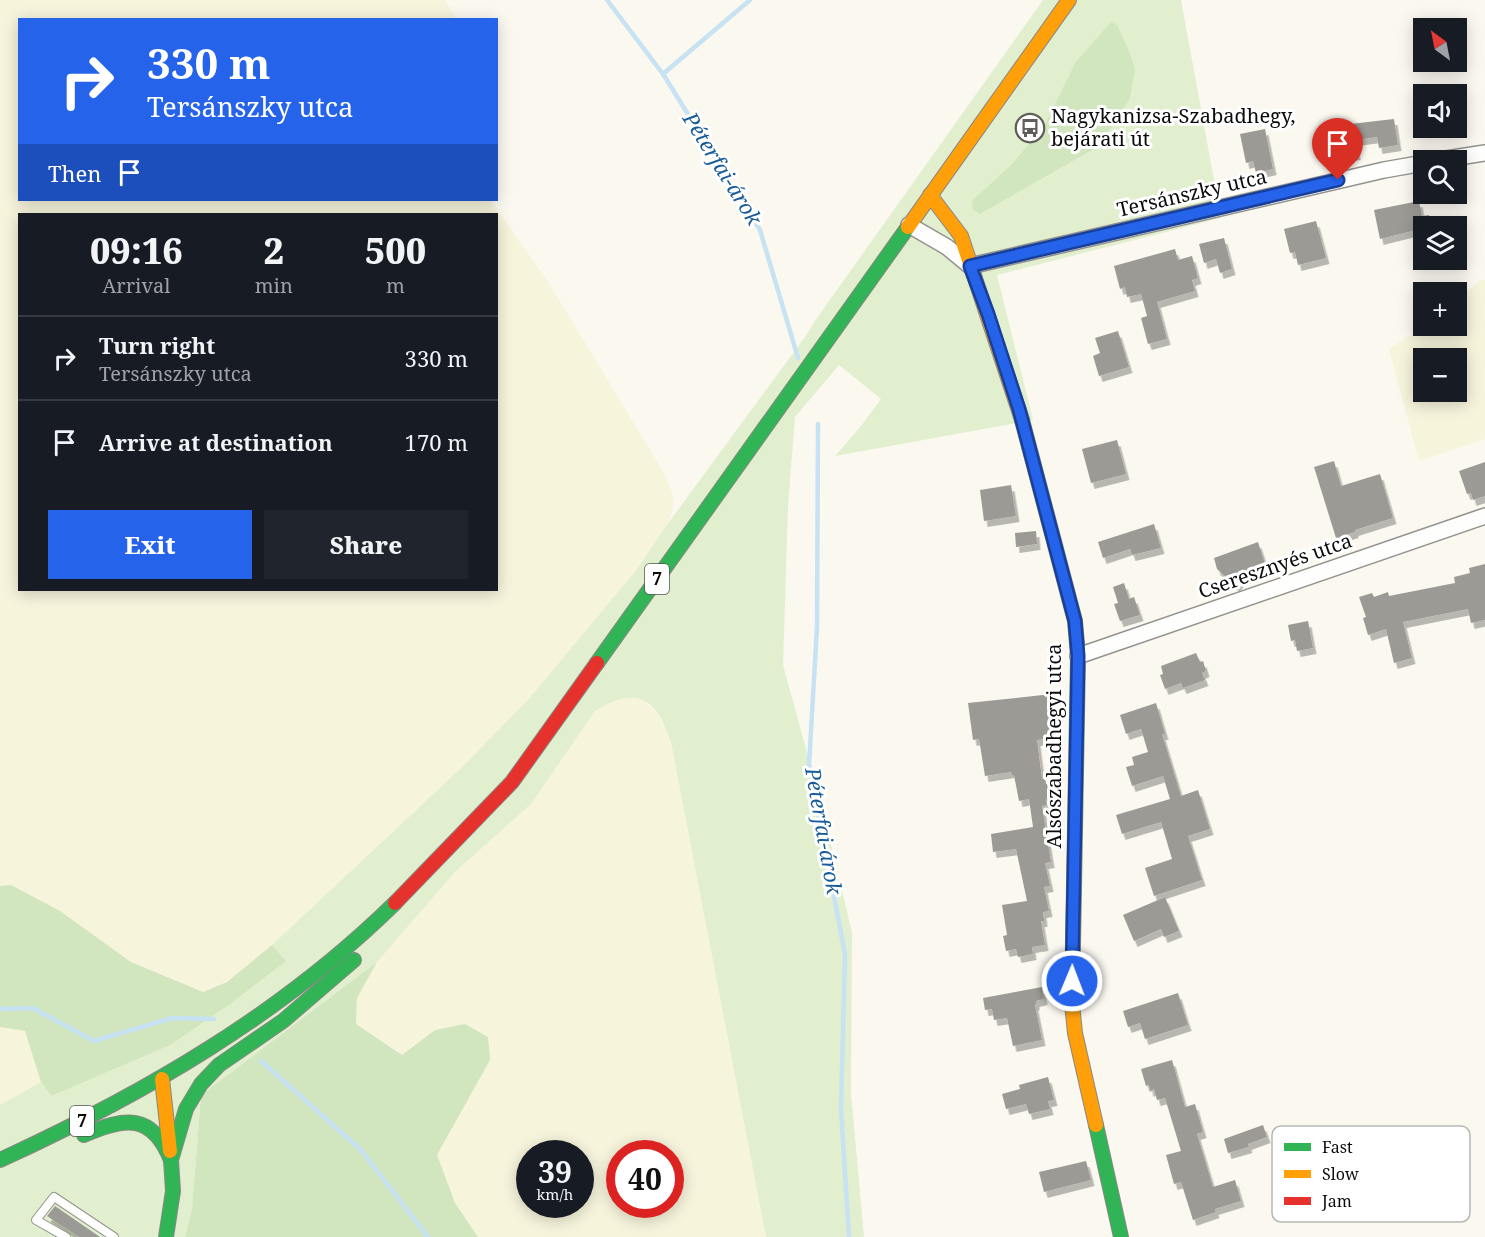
<!DOCTYPE html>
<html lang="en">
<head>
<meta charset="utf-8">
<style>
	:root { --surface:#171b24; --page:#20242c; --text:#f1f3f6; --muted:#9ea1a6; --line:#363941; --accent:#2563eb }
	body { margin:0; font-family:"Noto Serif",serif; background:var(--page); color:var(--text); height:100vh; display:flex; flex-direction:column; font-size:22px; white-space:nowrap }
	* { box-sizing:border-box; margin:0 }
	p { font-size:20px; color:var(--muted) }
	.icon { flex:none; width:33px; height:33px; fill:none; stroke:currentColor; stroke-width:2; stroke-linecap:round; stroke-linejoin:round }
	.map { position:relative; flex:1; overflow:hidden }
	.side { position:absolute; left:18px; top:213px; width:480px; height:378px; display:flex; flex-direction:column; background:var(--surface); border-radius:0px; box-shadow:0 3px 15px #0003 }
	.side>* { flex:none }
	.top-card { position:absolute; left:18px; top:18px; width:480px; height:183px; border-radius:0px; box-shadow:0 3px 15px #0003; background:#2563eb; color:#fff; overflow:hidden }
	.needle { width:39px; rotate:328deg }
	.fabs { position:absolute; left:1413px; top:18px; display:grid; gap:12px }
	.fabs a { display:grid; place-items:center; width:54px; height:54px; border-radius:0px; background:var(--surface); box-shadow:0 3px 15px #0003; font-size:30px }
	.speed { position:absolute; left:516px; top:1140px; display:flex; gap:12px; font-size:30px; font-weight:700; text-align:center }
	.speed>* { display:grid; place-content:center; width:78px; height:78px; border-radius:50%; background:var(--surface); box-shadow:0 3px 15px #0003; line-height:1 }
	.speed small { font-size:15px; font-weight:400 }
	.speed .limit { border:9px solid #d22; background:#fff; color:#111 }
	.pin { position:absolute; display:grid; place-items:center; width:51px; height:51px; color:#fff; margin:-62px -26px; border-radius:50% 50% 50% 0; rotate:-45deg; box-shadow:0 0 6px #0007 }
	.pin .icon { rotate:45deg }
	.me { position:absolute; width:66px; margin:-33px; rotate:1deg; stroke-linejoin:round; filter:drop-shadow(0 0 4px #0008) }
	.turn { display:flex; align-items:center; gap:21px; height:126px; padding:0 30px; font-size:27px }
	.turn .icon { width:78px; height:78px; stroke-width:2.5 }
	.turn b { display:block; font-size:42px; line-height:51px }
	.then { display:flex; align-items:center; height:57px; padding:0 30px; background:#0003; gap:12px; font-size:22px }
	.eta { display:flex; justify-content:space-evenly; align-items:center; height:102px; text-align:center }
	.eta b { font-size:36px; font-weight:800; line-height:42px }
	.primary-button { display:flex; gap:12px; margin-top:auto; padding:12px 30px }
	.primary-button a { flex:1; height:69px; border-radius:0px; background:var(--accent); color:#fff; font-size:24px; font-weight:800; line-height:69px; text-align:center }
	.primary-button a+a { background:var(--page); color:var(--text) }
	ul { padding:0; list-style:none }
	li { display:flex; align-items:center; gap:18px; height:84px; padding:0 30px; border-top:2px solid var(--line) }
	li div { flex:1 }
	li b { display:block; font-size:22px }
	li em { font-style:normal }
	.map>svg:first-child { display:block }
	.farmland { fill:#f6f4db; fill-rule:evenodd }
	.green { fill:#e1efcf; fill-rule:evenodd }
	.forest { fill:#d1e6be }
	.lines { fill:none; stroke-linecap:round; stroke-linejoin:round }
	.stream { stroke:#c6e2f3; stroke-width:4.5 }
	.building { fill:#9c9a95; filter:url(#shadow) }
	.lane-casing { stroke:#93928e; stroke-width:10 }
	.street-casing { stroke:#93928e; stroke-width:18 }
	.fast-casing { stroke:#898884; stroke-width:16 }
	.slow-casing { stroke:#898884; stroke-width:16 }
	.jam-casing { stroke:#898884; stroke-width:16 }
	.lane { stroke:#fefefd; stroke-width:8 }
	.street { stroke:#fefefd; stroke-width:15 }
	.fast { stroke:#30b455; stroke-width:14 }
	.slow { stroke:#ff9f0a; stroke-width:14 }
	.jam { stroke:#e5322d; stroke-width:14 }
	.route-casing { stroke:#184099; stroke-width:15 }
	.route { stroke:#2563eb; stroke-width:10 }
	.labels { text-anchor:middle; stroke-width:6; stroke-linejoin:round; paint-order:stroke }
	.shield { fill:#fff; stroke:#545454; stroke-width:1.5 }
	.shield-label { font-size:18px; font-weight:bold; fill:#0b0b0b }
	.poi-label { font-size:20px; fill:#0b0b0b; stroke:#fff; text-anchor:start }
	.street-label { font-size:20px; fill:#0b0b0b; stroke:#fff }
	.water-label { font-size:21px; font-style:italic; fill:#185c9a; stroke:#fff }
	.key { fill:#fff; stroke:#b6b6b6; stroke-width:1.5 }
	.key-label { font-size:16px; fill:#0b0b0b }
</style>
</head>
<body>
<div class="map">
<svg width="1485" height="1237" viewBox="0 0 1485 1237">
	<defs>
		<filter id="shadow"><feDropShadow dx="3.5" dy="6" stdDeviation="0" flood-color="#0004"/></filter>
	</defs>
	<rect width="100%" height="100%" fill="#faf8ef"/>
	<g class="farmland">
		<path d="M0,0H445L456,19L20,20V200H490L547,280L664,473L672,492L674,503L669,522L634,573L529,699L460,769L272,945L227,982L203,992L131,962L59,911L11,885L0,886ZM20,214H496V590H20Z"/>
		<path d="M1485,280V439L1419,461L1389,349L1425,326H1456L1457,301L1479,281ZM1424,358H1456V392H1424Z"/>
		<path d="M631,696L643,700L657,712L671,742L766,1237H478L455,1203L437,1155L490,1060L435,1030L403,1055L356,1024L357,998L377,962L455,872L531,804L595,711L606,705ZM530,1154H580V1204H530ZM620,1154H670V1204H620Z"/>
		<polygon points="0,1027 25,1031 41,1082 0,1105"/>
	</g>
	<path class="green" d="M1043,0H1181L1221,218L997,275L1033,420L835,456L861,426L881,399L839,365L795,417L788,505L783,665L820,800L852,932L851,1093L864,1237H766L671,742C667,733 663,720 657,712C639,688 616,699 595,711L531,804L455,872L377,962L201,1095L192,1209L185,1237H0V1105L41,1082L51,1096L286,961L272,945L460,769L529,699L634,573L669,522L805,337L817,318ZM1075,63L1111,128L1096,148L980,214L1011,165L1044,126Z"/>
	<g class="forest">
		<polygon points="1111,22 1117,25 1127,46 1135,69 1130,98 1111,128 1096,148 980,214 973,210 972,201 1011,165 1044,126 1075,63"/>
		<polygon points="11,885 60,911 131,962 203,992 227,982 272,945 286,961 230,1004 170,1045 51,1096 41,1082 25,1031 0,1027 0,886"/>
		<polygon points="377,962 357,998 356,1024 402,1055 435,1030 465,1024 488,1037 490,1060 437,1155 455,1203 478,1237 185,1237 192,1209 201,1095"/>
	</g>
	<g class="lines">
		<g class="stream">
			<polyline points="607,0 663,74 760,230 798,358"/>
			<polyline points="663,74 750,0"/>
			<polyline points="818,424 817,627 809,765 845,954 841,1109 849,1237"/>
			<polyline points="0,1009 33,1008 94,1041 172,1018 214,1019"/>
			<polyline points="261,1061 361,1150 428,1237"/>
		</g>
	</g>
	<g class="building">
		<polygon points="1394,119 1398,145 1379,148 1377,137 1355,140 1357,154 1329,158 1324,127"/>
		<polygon points="1265,129 1273,169 1256,173 1253,161 1246,163 1240,134"/>
		<polygon points="1419,201 1422,216 1429,215 1431,226 1424,226 1424,228 1380,239 1374,210"/>
		<polygon points="1316,221 1326,258 1298,265 1295,252 1290,253 1284,229"/>
		<polygon points="1224,238 1232,269 1220,273 1216,259 1204,263 1199,244"/>
		<polygon points="1175,249 1178,260 1192,256 1198,278 1192,280 1195,291 1157,302 1167,339 1148,344 1141,318 1147,316 1141,294 1127,297 1125,287 1120,289 1114,266"/>
		<polygon points="1118,331 1129,367 1099,376 1093,356 1100,353 1095,338"/>
		<polygon points="1117,440 1126,474 1091,483 1082,449"/>
		<polygon points="1334,461 1341,486 1380,474 1393,518 1355,530 1355,532 1336,538 1314,467"/>
		<polygon points="1485,462 1485,496 1473,500 1471,493 1467,494 1459,471"/>
		<polygon points="1011,485 1016,516 984,521 980,490"/>
		<polygon points="1154,524 1161,548 1132,555 1130,549 1103,558 1098,542"/>
		<polygon points="1036,531 1037,544 1016,547 1015,533"/>
		<polygon points="1258,542 1266,567 1246,574 1236,586 1217,569 1214,558"/>
		<polygon points="1485,564 1485,620 1471,623 1468,609 1403,622 1412,658 1394,663 1386,629 1368,635 1363,618 1366,617 1359,597 1372,593 1374,597 1388,592 1389,596 1455,583 1454,577 1470,573 1469,568"/>
		<polygon points="1124,583 1129,599 1134,597 1140,615 1120,621 1114,604 1118,603 1113,587"/>
		<polygon points="1308,621 1313,648 1297,651 1295,640 1291,641 1288,625"/>
		<polygon points="1196,653 1200,662 1203,661 1206,671 1202,673 1205,680 1183,688 1181,683 1165,689 1160,675 1163,674 1161,666"/>
		<polygon points="1052,694 1054,710 1051,710 1055,737 1037,740 1042,779 1045,778 1046,784 1055,782 1058,797 1046,799 1047,805 1042,806 1051,862 1045,863 1050,886 1044,887 1049,911 1043,912 1044,921 1041,921 1045,945 1032,947 1033,954 1018,957 1016,949 1006,951 1003,936 1007,935 1002,905 1027,901 1016,849 993,852 991,834 1033,827 1029,799 1019,801 1014,775 1012,776 1011,772 985,776 979,739 973,740 968,703"/>
		<polygon points="1156,703 1165,734 1162,734 1181,796 1198,790 1210,829 1188,836 1202,880 1154,896 1145,868 1172,859 1161,822 1122,834 1116,815 1170,799 1163,776 1132,786 1126,767 1134,765 1132,757 1148,752 1141,729 1126,734 1120,715"/>
		<polygon points="1165,897 1179,931 1164,937 1161,929 1134,941 1123,915"/>
		<polygon points="1042,987 1044,999 1036,1001 1036,1004 1035,1005 1042,1040 1013,1046 1007,1018 994,1020 992,1009 985,1010 983,998"/>
		<polygon points="1178,993 1188,1025 1145,1039 1140,1023 1128,1027 1123,1011"/>
		<polygon points="1172,1060 1185,1107 1195,1104 1203,1132 1197,1134 1213,1187 1235,1180 1241,1201 1215,1209 1216,1212 1193,1220 1181,1182 1174,1184 1166,1155 1181,1151 1165,1098 1157,1100 1154,1089 1150,1091 1149,1085 1146,1086 1141,1069"/>
		<polygon points="1048,1077 1054,1100 1048,1101 1050,1109 1029,1114 1026,1104 1006,1109 1002,1094 1020,1089 1019,1085"/>
		<polygon points="1263,1125 1267,1137 1248,1144 1249,1147 1228,1153 1224,1139"/>
		<polygon points="1086,1161 1091,1180 1044,1192 1039,1172"/>
		<polygon points="55,1206 100,1237 79,1237 47,1216"/>
	</g>
	<g class="lines">
		<g class="lane-casing">
			<polyline id="lane" points="66,1237 36,1220 54,1197 114,1237"/>
		</g>
		<g class="street-casing">
			<g id="street">
				<polyline points="1440,160 1485,153"/>
				<polyline points="909,225 947,247 970,266 1384,170 1424,163"/>
				<polyline points="1078,656 1485,516"/>
			</g>
		</g>
		<g class="fast-casing">
			<g id="fast">
				<polyline points="1022,420 1075,621 1078,656 1075,829"/>
				<polyline points="597,663 908,227"/>
				<polyline points="1096,1125 1121,1237"/>
				<path d="M84,1135C125,1117 152,1113 171,1160"/>
				<path d="M0,1160C144,1094 282,1014 395,903"/>
				<polyline points="171,1160 186,1109 201,1084 219,1065 283,1021 354,960"/>
				<polyline points="166,1237 173,1191 171,1160"/>
			</g>
		</g>
		<g class="slow-casing">
			<g id="slow">
				<polyline points="930,195 961,236 1022,420"/>
				<polyline points="908,227 1069,0"/>
				<polyline points="1075,829 1072,1004 1075,1033 1096,1125"/>
				<polyline points="162,1079 170,1151"/>
			</g>
		</g>
		<g class="jam-casing">
			<polyline id="jam" points="395,903 512,782 597,663"/>
		</g>
		<use href="#lane" class="lane"/>
		<use href="#street" class="street"/>
		<use href="#fast" class="fast"/>
		<use href="#slow" class="slow"/>
		<use href="#jam" class="jam"/>
	</g>
	<g class="lines">
		<g class="route-casing">
			<polyline id="route" points="1072,981 1078,656 1075,621 1019,409 988,314 970,266 1338,180"/>
		</g>
		<use href="#route" class="route"/>
	</g>
	<defs>
		<g id="bus-ring" transform="scale(1.5)"><circle r="9.5" fill="#fff" stroke="#5f5e5b" stroke-width="1.5"/><path d="M-5-6H5V4H4V6H2V4H-2V6H-4V4H-5ZM-3.5-4V0h7V-4ZM-3.5 1.2v1.5H-2V1.2ZM2 1.2v1.5H3.5V1.2Z" fill="#5f5e5b"/></g>
	</defs>
	<g fill-rule="evenodd">
		<use href="#bus-ring" x="1030" y="128"/>
	</g>
	<g class="labels">
		<g class="shield">
			<rect x="645" y="564" width="24" height="30" rx="4.5"/>
			<rect x="70" y="1106" width="24" height="30" rx="4.5"/>
		</g>
		<g class="shield-label">
			<text x="657" y="585">7</text>
			<text x="82" y="1127">7</text>
		</g>
		<g class="poi-label">
			<text x="1051" y="123">Nagykanizsa-Szabadhegy,<tspan x="1051" dy="23">bejárati út</tspan></text>
		</g>
		<g class="street-label">
			<text transform="translate(1192 193) rotate(-13)" y="7">Tersánszky utca</text>
			<text transform="translate(1275 566) rotate(-19)" y="7">Cseresznyés utca</text>
			<text transform="translate(1054 746) rotate(-90)" y="7">Alsószabadhegyi utca</text>
		</g>
		<g class="water-label">
			<text transform="translate(722 169) rotate(58)" y="7">Péterfai-árok</text>
			<text transform="translate(823 831) rotate(80)" y="7">Péterfai-árok</text>
		</g>
	</g>
	<rect x="1272" y="1126" width="198" height="96" rx="9" class="key"/>
	<rect x="1284" y="1143" width="27" height="8" fill="#30b455"/>
	<rect x="1284" y="1170" width="27" height="8" fill="#ff9f0a"/>
	<rect x="1284" y="1197" width="27" height="8" fill="#e5322d"/>
	<g class="key-label">
		<text x="1322" y="1153">Fast</text>
		<text x="1322" y="1180">Slow</text>
		<text x="1322" y="1207">Jam</text>
	</g>
</svg>
<div class="fabs">
<a><svg class="needle" viewBox="-14 -14 28 28"><path d="M0-13l5 13h-10z" fill="#e53935"/><path d="M0 13l5-13h-10z" fill="#9ea1a6"/></svg></a>
<a><svg class="icon" aria-label="sound" viewBox="0 0 24 24"><path d="M4 9h4l5-4v14l-5-4H4zM17 9q2 3 0 6"/></svg></a>
<a><svg class="icon" aria-label="search" viewBox="0 0 24 24"><circle cx="10" cy="10" r="6"/><path d="M15 15l6 6"/></svg></a>
<a><svg class="icon" aria-label="layers" viewBox="0 0 24 24"><path d="M12 4l9 5-9 5-9-5zM3 14l9 5 9-5"/></svg></a>
<a>+</a>
<a>−</a>
</div>
<div class="speed"><div>39<small>km/h</small></div><div class="limit">40</div></div>
<div class="pin" style="left:1338px;top:180px;background:#d93025"><svg class="icon" aria-label="arrive" viewBox="0 0 24 24"><path d="M6 21V4h12l-3 4 3 4H6"/></svg></div>
<svg class="me" style="left:1072px;top:981px" viewBox="-20 -20 40 40"><circle r="17" fill="#2563eb" stroke="#fff" stroke-width="3"/><path d="M0-11L8 9 0 5-8 9z" fill="#fff"/></svg>
<div class="top-card">
<div class="turn"><svg class="icon" aria-label="right" viewBox="0 0 24 24"><path d="M7 20v-9h11M14 6l5 5-5 5"/></svg><div><b>330 m</b>Tersánszky utca</div></div>
<div class="then">Then<svg class="icon" aria-label="arrive" viewBox="0 0 24 24"><path d="M6 21V4h12l-3 4 3 4H6"/></svg></div>
</div>
<section class="side">
<div class="eta">
<div><b>09:16</b><p>Arrival</p></div>
<div><b>2</b><p>min</p></div>
<div><b>500</b><p>m</p></div>
</div>
<ul>
<li><svg class="icon" aria-label="right" viewBox="0 0 24 24"><path d="M7 20v-9h11M14 6l5 5-5 5"/></svg><div><b>Turn right</b><p>Tersánszky utca</p></div><em>330 m</em></li>
<li><svg class="icon" aria-label="arrive" viewBox="0 0 24 24"><path d="M6 21V4h12l-3 4 3 4H6"/></svg><div><b>Arrive at destination</b></div><em>170 m</em></li>
</ul>
<div class="primary-button"><a>Exit</a><a>Share</a></div>
</section>
</div>
</body>
</html>
